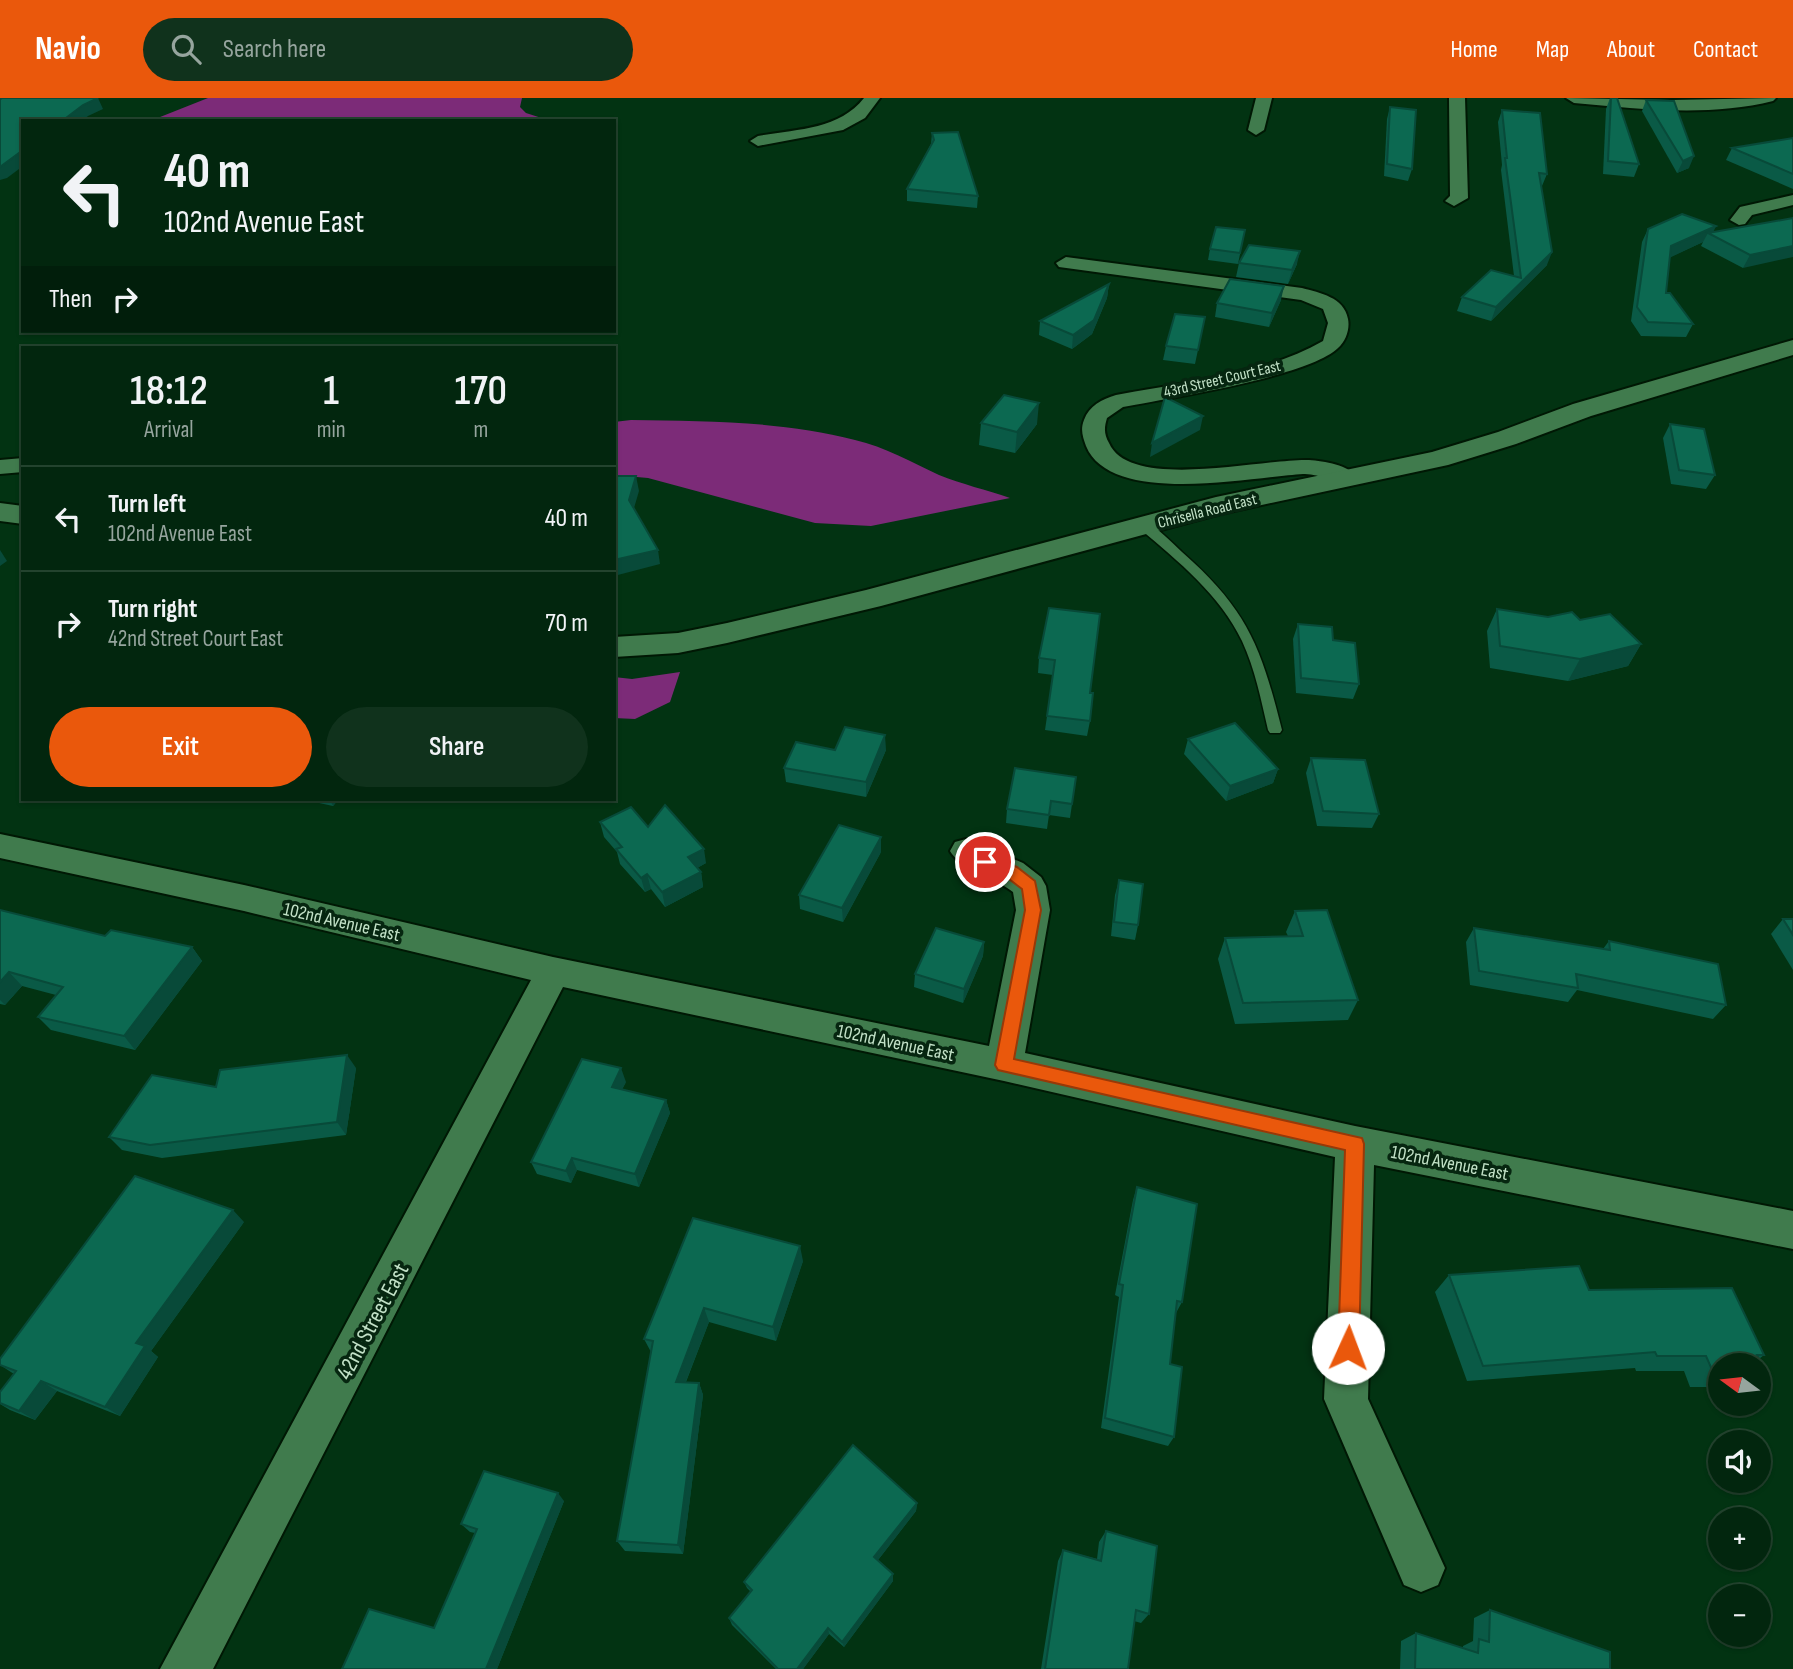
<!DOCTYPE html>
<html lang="en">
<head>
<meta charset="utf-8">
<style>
	:root { --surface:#02260e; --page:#10321c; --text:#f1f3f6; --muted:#96a59e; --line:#23432e; --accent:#ea580c }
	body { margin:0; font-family:"Sofia Sans Condensed",sans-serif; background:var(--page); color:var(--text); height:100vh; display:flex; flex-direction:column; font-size:26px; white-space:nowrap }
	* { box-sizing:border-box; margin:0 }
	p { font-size:23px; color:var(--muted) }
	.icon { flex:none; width:38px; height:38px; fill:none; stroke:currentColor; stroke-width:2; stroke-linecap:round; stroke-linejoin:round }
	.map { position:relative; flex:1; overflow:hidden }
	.details { position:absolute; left:21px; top:248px; width:595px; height:455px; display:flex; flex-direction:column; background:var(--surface); border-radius:0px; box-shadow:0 2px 5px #0004,0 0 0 2px var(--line) }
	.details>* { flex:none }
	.top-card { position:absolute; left:21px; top:21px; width:595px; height:214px; border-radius:0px; box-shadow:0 2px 5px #0004,0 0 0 2px var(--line); background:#02260e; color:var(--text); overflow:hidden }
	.needle { width:46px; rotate:285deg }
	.controls { position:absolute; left:1708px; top:1255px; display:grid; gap:14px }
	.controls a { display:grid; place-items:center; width:63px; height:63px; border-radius:50%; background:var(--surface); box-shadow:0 2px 5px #0004,0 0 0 2px var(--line); font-size:35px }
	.pin { position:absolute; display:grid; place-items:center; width:60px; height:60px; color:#fff; margin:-30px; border:4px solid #fff; border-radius:50%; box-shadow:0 2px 7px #0007 }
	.me { position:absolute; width:77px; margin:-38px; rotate:2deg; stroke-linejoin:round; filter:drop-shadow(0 0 5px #0008) }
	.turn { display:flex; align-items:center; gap:24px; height:147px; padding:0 28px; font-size:32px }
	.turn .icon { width:91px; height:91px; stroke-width:2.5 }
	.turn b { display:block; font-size:49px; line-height:60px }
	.then { display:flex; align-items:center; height:66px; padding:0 28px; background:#0003; gap:14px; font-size:26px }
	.eta { display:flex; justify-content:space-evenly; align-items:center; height:119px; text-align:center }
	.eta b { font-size:42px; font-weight:600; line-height:49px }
	.cta { display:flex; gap:14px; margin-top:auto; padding:14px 28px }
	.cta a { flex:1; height:80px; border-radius:42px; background:var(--accent); color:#fff; font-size:28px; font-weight:600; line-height:80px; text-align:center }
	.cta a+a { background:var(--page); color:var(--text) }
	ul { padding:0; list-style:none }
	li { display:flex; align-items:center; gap:21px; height:105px; padding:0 28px; border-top:2px solid var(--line) }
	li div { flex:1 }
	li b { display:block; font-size:26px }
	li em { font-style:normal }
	header { display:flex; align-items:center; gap:42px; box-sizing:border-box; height:98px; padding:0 35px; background:var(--accent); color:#fff }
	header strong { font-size:33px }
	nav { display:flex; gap:38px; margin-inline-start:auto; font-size:24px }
	.search { width:490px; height:63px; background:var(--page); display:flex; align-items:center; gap:18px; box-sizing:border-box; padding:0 24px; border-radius:38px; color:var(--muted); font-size:26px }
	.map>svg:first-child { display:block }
	.forest { fill:#7c2b78 }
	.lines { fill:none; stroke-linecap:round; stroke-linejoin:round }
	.service-casing { stroke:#001804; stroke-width:3 }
	.minor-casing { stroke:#001804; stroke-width:4 }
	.tertiary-casing { stroke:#001804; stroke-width:4 }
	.service { fill:#407b4d; fill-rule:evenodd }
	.minor { fill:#407b4d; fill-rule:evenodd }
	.tertiary { fill:#407b4d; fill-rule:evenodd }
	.wall { fill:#0a5a46 }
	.shaded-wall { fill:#084a39 }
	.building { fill:#0c6951; stroke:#084a39; stroke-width:2 }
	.route { fill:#ea580c; stroke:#983908; stroke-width:2 }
	.labels { text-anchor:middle; stroke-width:7; stroke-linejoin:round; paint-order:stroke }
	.far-street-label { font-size:16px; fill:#c2e1c7; stroke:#062610 }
	.street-label { font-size:19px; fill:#c2e1c7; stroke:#062610 }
	.near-street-label { font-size:23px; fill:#c2e1c7; stroke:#062610 }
</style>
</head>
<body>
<header>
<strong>Navio</strong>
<div class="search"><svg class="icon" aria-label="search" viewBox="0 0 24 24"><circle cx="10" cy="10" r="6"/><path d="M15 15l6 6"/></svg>Search here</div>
<nav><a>Home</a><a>Map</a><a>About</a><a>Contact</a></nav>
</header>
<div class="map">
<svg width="1793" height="1571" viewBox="0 0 1793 1571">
	<rect width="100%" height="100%" fill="#023312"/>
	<g class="forest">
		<polygon points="208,0 522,0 520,9 526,15 551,23 150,23"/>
		<path d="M631,322C705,323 783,323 855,342C885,349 911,364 939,377C961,386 987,392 1010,400L871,428L815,425L648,380L614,377V324Z"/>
		<polygon points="680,574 670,604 635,621 614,620 614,579 632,581"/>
	</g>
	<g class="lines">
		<g class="service-casing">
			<path id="service" d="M1144,424C1158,429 1171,444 1182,454C1248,512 1261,549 1282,632L1280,635H1270L1268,632C1261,602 1255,571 1242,543C1220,497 1178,463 1140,431L1138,428Z"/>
		</g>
		<g class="minor-casing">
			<g id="minor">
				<path d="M864,0H880L865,20L843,32L758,48L750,43L758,38C796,31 839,32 864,0Z"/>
				<polygon points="1256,0 1272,0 1264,32 1256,37 1248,32"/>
				<polygon points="1449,0 1465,0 1468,100 1454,108 1445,103 1450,98"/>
				<path d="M1566,0L1671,2L1776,0L1773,3C1709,19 1639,11 1574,5Z"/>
				<polygon points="1793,97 1793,107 1752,117 1745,126 1739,127 1730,122 1740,109"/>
				<path d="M1066,159L1302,190C1320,195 1344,199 1348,221C1350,231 1346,243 1338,250C1308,279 1168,300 1123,309L1107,320C1104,330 1104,336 1109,345C1130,394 1266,360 1309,362C1324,363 1349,367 1358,380L1354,385C1337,389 1322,375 1303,376C1252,379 1111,409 1086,348C1083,339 1080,332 1084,322C1089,308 1102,301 1116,297C1184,284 1262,278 1323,243L1328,225L1323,211L1301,202L1059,169L1056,165Z"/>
				<polygon points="23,360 23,374 0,376 0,362"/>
				<path d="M0,736L244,787L553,859L989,948L1016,812L1013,794C996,780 959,770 950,753L955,744L966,741L1023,765L1041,779L1046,788L1050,812L1025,955L1355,1028L1793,1113V1151L1374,1067L1368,1301L1445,1470L1438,1487L1421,1494L1404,1487L1324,1301L1335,1059L1004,983L563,889L213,1571H160L531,882L244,813L0,760Z"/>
			</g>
		</g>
		<g class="tertiary-casing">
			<g id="tertiary">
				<polygon points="1793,242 1793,257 1591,318 1516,346 1448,367 1220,416 881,508 727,545 678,555 614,559 614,539 678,535 727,525 866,492 1216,399 1432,354 1498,334 1573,306"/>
				<polygon points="0,405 23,408 23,426 0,423"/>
			</g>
		</g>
		<use href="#service" class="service"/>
		<use href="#minor" class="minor"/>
		<use href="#tertiary" class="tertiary"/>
	</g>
	<g class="wall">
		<polygon points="1610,0 1639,66 1634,79 1603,76 1606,11"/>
		<polygon points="1646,2 1689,70 1677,75 1642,13"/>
		<polygon points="1390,9 1412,71 1408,83 1384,78 1387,21"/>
		<polygon points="1502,12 1547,76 1542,88 1541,88 1547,167 1491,223 1457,213 1462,199 1514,178 1501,72 1502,67 1498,24"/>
		<polygon points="932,35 978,98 977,110 907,103 907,91 931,46"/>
		<polygon points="1793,40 1793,91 1726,62 1732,50"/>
		<polygon points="1793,120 1743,170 1701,148 1703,144 1670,159 1666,195 1693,226 1686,239 1641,238 1631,223 1642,144 1648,131 1713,134"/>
		<polygon points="1245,132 1238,166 1208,162 1210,151"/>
		<polygon points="1239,165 1297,166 1288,186 1236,179"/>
		<polygon points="1109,186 1107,200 1092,236 1072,251 1039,237 1040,223"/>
		<polygon points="1281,202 1269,229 1215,219 1217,205"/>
		<polygon points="1205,219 1195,266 1163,262 1166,248"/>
		<polygon points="981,325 1037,326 1015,355 979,347"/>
		<polygon points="1670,326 1715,377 1706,391 1671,386 1663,340"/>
		<polygon points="1049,510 1090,595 1090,623 1087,638 1045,632 1053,577 1038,575 1039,560"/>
		<polygon points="1497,511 1548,519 1580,522 1641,546 1628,568 1568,583 1490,570 1487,533"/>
		<polygon points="1298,526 1333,542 1359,586 1353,601 1296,595 1293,541"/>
		<polygon points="1188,641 1278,671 1273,685 1226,703 1184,656"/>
		<polygon points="835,652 886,652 866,699 786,684 784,670"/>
		<polygon points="1311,660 1379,716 1372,730 1317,728 1306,675"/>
		<polygon points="1076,679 1070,720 1049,717 1047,731 1006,725 1007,711"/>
		<polygon points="305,702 338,702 333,708"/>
		<polygon points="600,724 648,729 706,765 697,770 701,774 703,789 665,809 651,791 645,794 620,766 617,754 604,739"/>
		<polygon points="881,754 843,824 800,811 799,797"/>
		<polygon points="1119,782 1138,827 1135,842 1111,838 1115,797"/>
		<polygon points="0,812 105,838 192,849 202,863 135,952 51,932 38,919 56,897 22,888 5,907 0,906"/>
		<polygon points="1295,813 1358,902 1348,922 1235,926 1218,861 1225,840 1288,838 1286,834"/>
		<polygon points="1783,821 1793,821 1793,872 1771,836"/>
		<polygon points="1474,830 1603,851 1609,843 1726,907 1713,921 1577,892 1568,904 1470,887 1466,844"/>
		<polygon points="984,844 983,858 963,905 914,889 915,876"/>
		<polygon points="356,970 346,1037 162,1060 122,1052 109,1039 216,989"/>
		<polygon points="626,984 622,991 666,1002 670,1015 639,1089 577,1072 571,1085 537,1076 531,1064"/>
		<polygon points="1137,1089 1182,1204 1176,1215 1170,1266 1174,1339 1168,1348 1101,1330 1119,1199 1115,1197 1133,1102"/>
		<polygon points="244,1124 151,1253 158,1259 120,1318 57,1293 35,1322 10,1312 0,1306 0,1294 14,1276 0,1267 0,1261"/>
		<polygon points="803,1163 776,1243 709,1224 686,1284 699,1285 703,1297 683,1456 625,1453 617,1443 651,1254 644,1241"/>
		<polygon points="1449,1177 1589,1192 1764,1257 1759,1261 1765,1274 1759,1278 1759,1267 1720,1267 1720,1289 1690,1289 1684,1273 1636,1273 1635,1270 1467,1283 1435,1194"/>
		<polygon points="564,1403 497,1571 342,1571 434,1530 475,1435 470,1434 461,1426"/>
		<polygon points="917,1405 916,1413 878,1462 893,1483 844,1549 829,1536 803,1571 776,1571 732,1527 729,1520 751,1494 747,1490 744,1484"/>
		<polygon points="1106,1433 1149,1516 1141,1525 1134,1523 1128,1571 1041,1571 1058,1463 1063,1452 1097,1461 1099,1444"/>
		<polygon points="1490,1512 1610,1571 1400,1571 1401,1543 1416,1535 1463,1550 1463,1548 1473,1543 1474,1520"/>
	</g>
	<g class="shaded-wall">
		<polygon points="98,0 103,11 88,18 82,23 62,23 83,7"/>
		<polygon points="23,52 23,68 7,80 0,82 0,69"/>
		<polygon points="1694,58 1689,70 1677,75 1683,63"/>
		<polygon points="1716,128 1712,137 1708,135 1703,144 1665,162 1671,148"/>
		<polygon points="1793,148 1793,159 1743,170 1750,157"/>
		<polygon points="1300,153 1297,166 1288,186 1292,172"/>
		<polygon points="1552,154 1547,167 1491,223 1496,209"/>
		<polygon points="1109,186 1107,200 1092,236 1072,251 1073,237"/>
		<polygon points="1284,188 1281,202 1269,229 1272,215"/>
		<polygon points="1039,305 1037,326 1015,355 1017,334"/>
		<polygon points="1203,318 1200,332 1150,359 1152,345"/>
		<polygon points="636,378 639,393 632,417 629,402"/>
		<polygon points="0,452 7,463 0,468"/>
		<polygon points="658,452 660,466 614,478 614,462"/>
		<polygon points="1641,546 1628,568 1568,583 1580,561"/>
		<polygon points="885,637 886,652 866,699 866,684"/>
		<polygon points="1278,671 1273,685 1226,703 1230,688"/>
		<polygon points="330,702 338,702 333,708"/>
		<polygon points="881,739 881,754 843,824 842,810"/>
		<polygon points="704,751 706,765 690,774 688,759"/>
		<polygon points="701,774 703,789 665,809 662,794"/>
		<polygon points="647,776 651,791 645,794 641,780"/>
		<polygon points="984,844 983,858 963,905 964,891"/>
		<polygon points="192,849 202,863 135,952 124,938"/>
		<polygon points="9,874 22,888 5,907 0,902 0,884"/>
		<polygon points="347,957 356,970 346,1037 337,1024"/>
		<polygon points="621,970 626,984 617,1002 612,989"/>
		<polygon points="666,1002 670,1015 639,1089 635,1076"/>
		<polygon points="572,1060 577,1072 571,1085 566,1073"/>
		<polygon points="233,1112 244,1124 151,1253 158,1259 120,1318 105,1309 136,1245"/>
		<polygon points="800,1148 803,1163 776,1243 773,1229"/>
		<polygon points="704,1210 709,1224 681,1296 676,1284"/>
		<polygon points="41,1283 57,1293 35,1322 19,1313"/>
		<polygon points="699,1285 703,1297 683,1456 678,1447"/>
		<polygon points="558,1395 564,1403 497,1571 486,1571"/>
		<polygon points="917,1405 916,1413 875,1466 874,1459"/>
		<polygon points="893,1476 893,1483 844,1549 842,1544"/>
		<polygon points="828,1530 829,1536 803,1571 797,1571"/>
	</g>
	<g class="building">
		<polygon points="2,0 98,0 83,7 62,23 23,23 23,52 0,69 0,1"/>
		<polygon points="1611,0 1617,0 1639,66 1608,63"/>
		<polygon points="1646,2 1674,3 1694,58 1683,63"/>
		<polygon points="1390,9 1416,12 1412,71 1387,66"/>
		<polygon points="1502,12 1540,15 1547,76 1539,75 1552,154 1496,209 1462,199 1491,172 1521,180 1505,60 1507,60"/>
		<polygon points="958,34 978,98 907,91 934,42 932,35"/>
		<polygon points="1793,40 1793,76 1732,50"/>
		<polygon points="1682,116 1716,128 1671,148 1666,195 1670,195 1693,226 1648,224 1637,209 1648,131"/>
		<polygon points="1793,120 1793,148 1750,157 1708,135"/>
		<polygon points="1216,129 1245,132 1240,155 1210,151"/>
		<polygon points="1249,147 1300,153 1292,172 1239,165"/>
		<polygon points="1230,181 1284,188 1272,215 1217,205"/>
		<polygon points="1109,186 1094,222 1073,237 1040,223"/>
		<polygon points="1175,216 1205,219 1198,252 1166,248"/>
		<polygon points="1004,297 1039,305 1017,334 981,325"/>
		<polygon points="1165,299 1203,318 1152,345"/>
		<polygon points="1670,326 1704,331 1715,377 1679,372"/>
		<polygon points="614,378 636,378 629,402 658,452 614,462"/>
		<polygon points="1049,510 1100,516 1090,595 1093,595 1090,623 1047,618 1055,562 1039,560"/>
		<polygon points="1497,511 1548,519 1572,514 1580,522 1610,516 1641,546 1580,561 1500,548"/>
		<polygon points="1298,526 1332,529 1333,542 1355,545 1359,586 1301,580"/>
		<polygon points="1235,625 1278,671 1230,688 1188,641"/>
		<polygon points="845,629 885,637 866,684 784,670 796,644 835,652"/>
		<polygon points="1311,660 1365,662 1379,716 1323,713"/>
		<polygon points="1015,670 1076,679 1072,706 1051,703 1049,717 1007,711"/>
		<polygon points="665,707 704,751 688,759 701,774 662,794 647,776 641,780 616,751 622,749 600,724 631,709 648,729"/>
		<polygon points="839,727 881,739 842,810 799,797"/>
		<polygon points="1119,782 1143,786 1138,827 1114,824"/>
		<polygon points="0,812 105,838 111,832 192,849 124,938 38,919 63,889 9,874 0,884"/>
		<polygon points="1327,812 1358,902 1243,905 1225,840 1303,838 1295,813"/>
		<polygon points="1783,821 1793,821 1793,837"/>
		<polygon points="936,830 984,844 964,891 915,876"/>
		<polygon points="1474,830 1610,852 1609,843 1718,866 1726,907 1576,876 1578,890 1479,873"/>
		<polygon points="347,957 337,1024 150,1047 109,1039 152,977 216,989 220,972"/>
		<polygon points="582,961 621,970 612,989 666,1002 635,1076 572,1060 566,1073 531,1064"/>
		<polygon points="135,1078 233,1112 136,1245 145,1248 105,1309 41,1283 19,1313 0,1305 0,1294 16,1273 0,1267 0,1261"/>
		<polygon points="1137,1089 1197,1106 1182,1204 1177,1203 1170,1266 1182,1269 1174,1339 1105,1320 1123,1187 1119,1186"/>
		<polygon points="693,1120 800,1148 773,1229 704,1210 676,1284 699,1285 678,1447 617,1443 653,1243 644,1241"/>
		<polygon points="1579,1168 1589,1192 1732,1190 1764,1257 1757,1257 1765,1274 1759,1274 1759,1267 1720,1267 1720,1274 1713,1274 1706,1258 1657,1258 1655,1254 1483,1268 1449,1177"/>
		<polygon points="853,1347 917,1405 874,1459 893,1476 842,1544 828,1530 797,1571 778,1571 729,1520 752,1492 744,1484"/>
		<polygon points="484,1373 558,1395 486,1571 342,1571 369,1511 434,1530 477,1431 461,1426"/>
		<polygon points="1106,1433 1157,1448 1149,1516 1136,1512 1128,1571 1045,1571 1063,1452 1101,1463"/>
		<polygon points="1490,1512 1610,1554 1610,1571 1415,1571 1416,1535 1478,1555 1479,1541 1489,1544"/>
	</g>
	<polygon class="route" points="985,758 1017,769 1035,783 1041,812 1014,961 1362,1040 1364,1046 1359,1250 1356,1257 1348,1260 1341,1257 1338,1250 1345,1052 998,972 995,967 1025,812 1022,791 1005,778 980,768 977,764"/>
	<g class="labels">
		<g class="far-street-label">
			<text transform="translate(1222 280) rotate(-13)" y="6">43rd Street Court East</text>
			<text transform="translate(1207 412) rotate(-14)" y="6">Chrisella Road East</text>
		</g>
		<g class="street-label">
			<text transform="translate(342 823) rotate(13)" y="7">102nd Avenue East</text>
			<text transform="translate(896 944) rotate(12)" y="7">102nd Avenue East</text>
			<text transform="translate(1450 1064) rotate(11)" y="7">102nd Avenue East</text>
		</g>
		<g class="near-street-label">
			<text transform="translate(372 1223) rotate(-62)" y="8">42nd Street East</text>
		</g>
	</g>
</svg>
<div class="controls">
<a><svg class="needle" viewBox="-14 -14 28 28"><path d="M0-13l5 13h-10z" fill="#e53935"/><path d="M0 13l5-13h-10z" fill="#96a59e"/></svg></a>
<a><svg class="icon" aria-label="sound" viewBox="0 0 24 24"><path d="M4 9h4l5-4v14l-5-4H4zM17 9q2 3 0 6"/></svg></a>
<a>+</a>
<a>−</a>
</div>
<div class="pin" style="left:985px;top:764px;background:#d93025"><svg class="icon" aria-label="arrive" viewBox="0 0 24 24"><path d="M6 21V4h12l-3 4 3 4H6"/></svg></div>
<svg class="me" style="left:1348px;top:1250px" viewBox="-20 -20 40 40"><circle r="19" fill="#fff"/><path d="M0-13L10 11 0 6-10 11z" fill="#ea580c"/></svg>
<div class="top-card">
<div class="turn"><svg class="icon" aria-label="left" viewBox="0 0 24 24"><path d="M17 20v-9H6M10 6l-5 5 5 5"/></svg><div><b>40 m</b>102nd Avenue East</div></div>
<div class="then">Then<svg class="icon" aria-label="right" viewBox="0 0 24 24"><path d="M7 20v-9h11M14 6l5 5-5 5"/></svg></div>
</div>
<section class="details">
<div class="eta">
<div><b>18:12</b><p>Arrival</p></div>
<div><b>1</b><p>min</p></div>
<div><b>170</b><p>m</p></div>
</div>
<ul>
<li><svg class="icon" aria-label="left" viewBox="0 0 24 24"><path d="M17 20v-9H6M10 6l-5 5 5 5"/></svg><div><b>Turn left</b><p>102nd Avenue East</p></div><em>40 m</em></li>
<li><svg class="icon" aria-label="right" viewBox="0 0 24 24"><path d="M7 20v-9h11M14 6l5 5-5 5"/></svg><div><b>Turn right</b><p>42nd Street Court East</p></div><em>70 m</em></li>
</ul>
<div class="cta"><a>Exit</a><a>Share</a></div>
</section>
</div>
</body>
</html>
